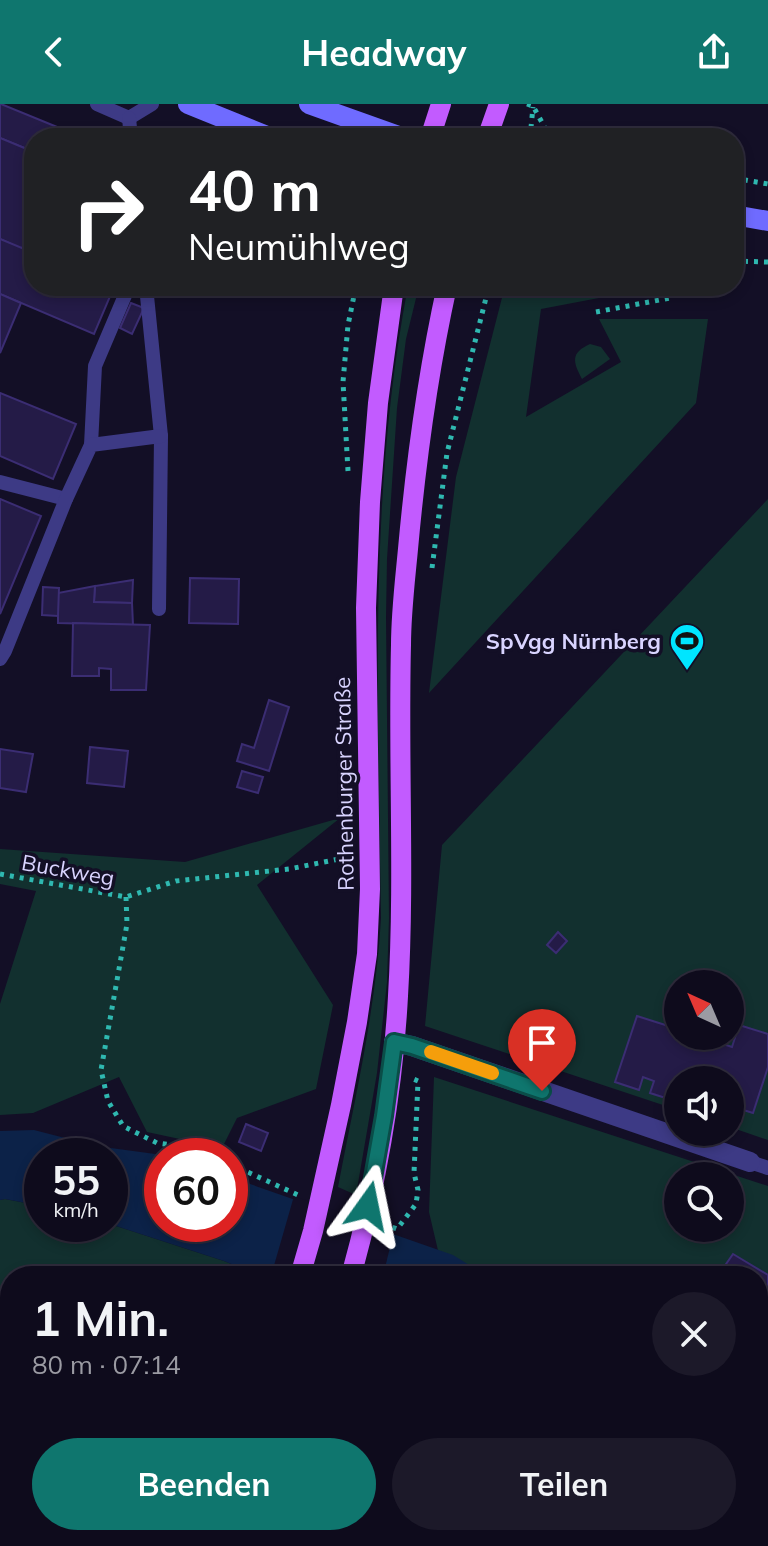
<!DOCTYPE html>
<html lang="de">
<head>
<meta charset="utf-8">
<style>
	:root { --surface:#0e0b1c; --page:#1c1929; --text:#f1f3f6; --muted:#9b9ba3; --line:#2e2b3b; --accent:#0f766e }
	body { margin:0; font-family:Mulish,sans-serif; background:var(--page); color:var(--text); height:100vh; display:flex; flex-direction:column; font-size:30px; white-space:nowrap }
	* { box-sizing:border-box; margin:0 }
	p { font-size:26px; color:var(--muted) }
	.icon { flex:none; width:44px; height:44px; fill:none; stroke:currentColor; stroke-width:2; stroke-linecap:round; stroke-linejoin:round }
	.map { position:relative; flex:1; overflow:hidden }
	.drawer { position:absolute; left:0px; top:1162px; width:768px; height:280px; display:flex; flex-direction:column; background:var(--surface); border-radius:32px 32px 0 0; box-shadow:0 4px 12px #0003,0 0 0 2px var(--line) }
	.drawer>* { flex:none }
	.banner { position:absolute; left:24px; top:24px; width:720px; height:168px; border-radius:32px; box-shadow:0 4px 12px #0003,0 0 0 2px var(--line); background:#202124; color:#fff; overflow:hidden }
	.needle { width:52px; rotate:316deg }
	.tools { position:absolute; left:664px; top:866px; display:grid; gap:16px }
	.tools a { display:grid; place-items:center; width:80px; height:80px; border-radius:50%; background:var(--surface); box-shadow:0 4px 12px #0003,0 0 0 2px var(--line); font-size:40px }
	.speed { position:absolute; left:24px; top:1034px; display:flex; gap:16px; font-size:40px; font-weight:700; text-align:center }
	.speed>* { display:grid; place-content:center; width:104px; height:104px; border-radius:50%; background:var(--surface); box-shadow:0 4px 12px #0003,0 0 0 2px var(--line); line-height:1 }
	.speed small { font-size:20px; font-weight:400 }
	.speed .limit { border:12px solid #d22; background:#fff; color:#111 }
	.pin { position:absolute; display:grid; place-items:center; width:68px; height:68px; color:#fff; margin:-82px -34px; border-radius:50% 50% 50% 0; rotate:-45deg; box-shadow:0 0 8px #0007 }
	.pin .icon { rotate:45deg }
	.me { position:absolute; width:88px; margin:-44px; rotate:12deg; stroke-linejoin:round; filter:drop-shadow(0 0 6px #0008) }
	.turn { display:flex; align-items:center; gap:28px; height:168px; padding:0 32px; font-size:36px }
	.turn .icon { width:104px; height:104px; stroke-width:2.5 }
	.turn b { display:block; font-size:56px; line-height:68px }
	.round { display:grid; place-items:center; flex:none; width:84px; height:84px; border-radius:42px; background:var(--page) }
	.headline { display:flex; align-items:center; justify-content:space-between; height:136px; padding:0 32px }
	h1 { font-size:48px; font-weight:700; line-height:60px }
	.action { display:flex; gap:16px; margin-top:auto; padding:16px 32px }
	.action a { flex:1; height:92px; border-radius:48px; background:var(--accent); color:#fff; font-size:32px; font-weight:700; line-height:92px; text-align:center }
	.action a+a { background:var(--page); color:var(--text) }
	header { display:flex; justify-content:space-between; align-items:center; height:104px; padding:0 32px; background:var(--accent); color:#fff; font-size:36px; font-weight:700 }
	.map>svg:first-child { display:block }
	.green { fill:#12302f; fill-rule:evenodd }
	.water { fill:#0c2248 }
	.pier { fill:#130f26 }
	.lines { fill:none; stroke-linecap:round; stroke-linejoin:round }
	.stream { stroke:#0c2248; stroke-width:8 }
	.building { fill:#241b47; stroke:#3b2d73; stroke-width:2 }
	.path { stroke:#2fb8b0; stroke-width:5; stroke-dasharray:4 6; stroke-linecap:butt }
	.service { stroke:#3d3a85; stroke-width:14 }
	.minor { stroke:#3d3a85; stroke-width:20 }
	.secondary { stroke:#6f6bff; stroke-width:20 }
	.primary { stroke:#c25bff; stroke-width:20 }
	.route-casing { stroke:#0a4d48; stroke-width:20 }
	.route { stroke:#0f766e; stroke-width:14 }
	.slow { stroke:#f59e0b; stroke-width:14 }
	.labels { text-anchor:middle; stroke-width:7; stroke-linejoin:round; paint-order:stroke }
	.poi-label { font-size:22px; font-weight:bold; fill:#d9d4ff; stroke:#130f26; text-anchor:end }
	.street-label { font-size:22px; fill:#d9d4ff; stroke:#130f26 }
</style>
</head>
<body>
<header><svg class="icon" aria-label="back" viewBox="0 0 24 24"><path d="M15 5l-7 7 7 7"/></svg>Headway<svg class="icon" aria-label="share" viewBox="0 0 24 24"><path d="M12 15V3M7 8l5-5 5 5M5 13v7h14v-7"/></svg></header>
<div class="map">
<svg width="768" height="1442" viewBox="0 0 768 1442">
	<rect width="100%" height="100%" fill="#130f26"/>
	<g class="green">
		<path d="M408,182H419L406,235L397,304L387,455L386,513L389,814L387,878L377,969L356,1091L338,1083C355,994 376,905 381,814C378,603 368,391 408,182Z"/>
		<polygon points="505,182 662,182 541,205 526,313 621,258 599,215 708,215 696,299 429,589 456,373"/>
		<path d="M590,240L601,243L610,255L582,275C573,258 570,249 590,240Z"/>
		<path d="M768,395V1036L730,1023V976H678V1006L425,922L442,741ZM678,880H730V932H678Z"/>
		<polygon points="340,714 257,781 333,901 316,985 237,1014 222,1044 147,1028 119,973 33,1009 0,1011 0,900 36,787 0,780 0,745 185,758"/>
		<path d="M434,973L768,1082V1442H241L249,1432H758V1172H444L429,1108ZM678,1072H730V1124H678Z"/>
		<polygon points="5,1095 42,1102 42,1120 110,1120 224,1157 261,1172 10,1172 10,1432 99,1432 88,1442 0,1442 0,1096"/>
	</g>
	<g class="water">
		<polygon points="34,1026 96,1042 170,1052 162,1052 162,1120 230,1120 230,1073 453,1151 487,1172 261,1172 224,1157 110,1120 110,1052 42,1052 42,1102 5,1095 0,1096 0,1027"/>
		<polygon points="758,1312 768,1315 768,1392 758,1390"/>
	</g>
	<polygon class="pier" points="294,1092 394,1127 383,1172 271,1172"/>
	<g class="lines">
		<polyline class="stream" points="693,1432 697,1442"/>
	</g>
	<g class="building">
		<polygon points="0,0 1,0 84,34 34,34 34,48 0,34"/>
		<polygon points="0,34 34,48 34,116 22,145 0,135"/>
		<polygon points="34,116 34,149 22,145"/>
		<polygon points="0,135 34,149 34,182 114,183 94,230 0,190"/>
		<polygon points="0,190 21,199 0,249"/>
		<polygon points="131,199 144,204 132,230 120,224"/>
		<polygon points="0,289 76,320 53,375 0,352"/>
		<polygon points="0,395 41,412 0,510"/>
		<polygon points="190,474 239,475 238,520 189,519"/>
		<polygon points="133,476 132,499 94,498 95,482"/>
		<polygon points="95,482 94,498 132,499 133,521 58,519 58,489"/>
		<polygon points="43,483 59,484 58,512 42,511"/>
		<polygon points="73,519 150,521 146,586 111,586 111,565 99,564 99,572 72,572"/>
		<polygon points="269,596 289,603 269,667 237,657 242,640 254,644"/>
		<polygon points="90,643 128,647 124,683 87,679"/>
		<polygon points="0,645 33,650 26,688 0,684"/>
		<polygon points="242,667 263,673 258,689 237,683"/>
		<polygon points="558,828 567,837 556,849 547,841"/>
		<polygon points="637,912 678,925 678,932 699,932 732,943 739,921 768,930 768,963 753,1009 730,1002 730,976 678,976 678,998 650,989 654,977 643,973 639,986 615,978"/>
		<polygon points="246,1020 268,1029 261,1047 239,1038"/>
		<polygon points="733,1150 768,1171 768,1185 766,1188 758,1184 758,1172 739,1172 724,1163"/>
	</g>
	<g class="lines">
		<g class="path">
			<polyline points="527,0 533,2 545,24 590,34"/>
			<polyline points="530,34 533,3"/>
			<polyline points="734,74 768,80"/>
			<polyline points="734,157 768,158"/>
			<polyline points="596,208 670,194 682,182"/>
			<polyline points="348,367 343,278 348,221 356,182"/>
			<polyline points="432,464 447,349 489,182"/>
			<polyline points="0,770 126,793 176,777 289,765 349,753"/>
			<polyline points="126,793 127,820 101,966 108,997 123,1022 157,1039 193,1044 212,1052"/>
			<polyline points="230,1060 298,1091"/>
			<polyline points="383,1120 397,1125 416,1100 418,1086 414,1069 418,977 411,974"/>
			<polyline points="0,1294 10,1294"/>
			<polyline points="428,1432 437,1442"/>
			<polyline points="226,1441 235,1432"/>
		</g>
		<g class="service">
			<polyline points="97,0 129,14 152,0"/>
			<polyline points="129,14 131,34"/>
			<polyline points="146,182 161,332 159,505"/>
			<polyline points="91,341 95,262 129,182"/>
			<polyline points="0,378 66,395"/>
			<polyline points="0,555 5,547 66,395 91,341 161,332"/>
			<polyline points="750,1058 768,1064"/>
		</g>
		<polyline class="minor" points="394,938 412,942 750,1058"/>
		<g class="secondary">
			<polyline points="188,0 272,34"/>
			<polyline points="309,0 404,34"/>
			<polyline points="734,111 768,117"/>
		</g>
		<g class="primary">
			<polyline points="430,34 441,0"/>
			<polyline points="487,34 499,0"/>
			<polyline points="300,1172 313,1127 341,1001 357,918 367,850 370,785 366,504 370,398 378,299 394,182"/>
			<path d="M351,1172C376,1082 393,986 398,892C405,776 398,658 401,541C401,509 405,477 408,445C416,357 428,268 447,182"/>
			<polyline points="128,1442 137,1432"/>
			<polyline points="195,1442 204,1432"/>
		</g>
	</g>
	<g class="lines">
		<g class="route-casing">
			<polyline id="route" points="368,1102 384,1012 394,938 412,942 542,987"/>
		</g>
		<use href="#route" class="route"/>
		<polyline class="slow" points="431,948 492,969"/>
	</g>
	<defs>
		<g id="stadium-pin" transform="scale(1.8)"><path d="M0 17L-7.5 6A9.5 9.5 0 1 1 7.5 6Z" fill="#00e5ff" stroke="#130f26"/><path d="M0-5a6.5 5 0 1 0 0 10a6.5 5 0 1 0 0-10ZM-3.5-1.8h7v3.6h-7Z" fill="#111"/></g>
	</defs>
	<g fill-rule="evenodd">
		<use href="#stadium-pin" x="687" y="537"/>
	</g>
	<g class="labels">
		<g class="poi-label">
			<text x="661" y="545">SpVgg Nürnberg</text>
		</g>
		<g class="street-label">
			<text transform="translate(344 680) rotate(-91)" y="8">Rothenburger Straße</text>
			<text transform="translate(68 766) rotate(10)" y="8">Buckweg</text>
		</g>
	</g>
</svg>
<div class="tools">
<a><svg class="needle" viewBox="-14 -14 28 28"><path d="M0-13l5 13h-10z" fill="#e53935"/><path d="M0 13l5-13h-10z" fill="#9b9ba3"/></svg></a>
<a><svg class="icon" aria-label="sound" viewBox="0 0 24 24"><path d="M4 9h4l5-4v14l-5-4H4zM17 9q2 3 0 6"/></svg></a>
<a><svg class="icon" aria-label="search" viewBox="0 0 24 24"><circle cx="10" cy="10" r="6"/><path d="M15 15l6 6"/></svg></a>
</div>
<div class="speed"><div>55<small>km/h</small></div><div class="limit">60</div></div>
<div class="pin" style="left:542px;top:987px;background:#d93025"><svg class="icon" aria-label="arrive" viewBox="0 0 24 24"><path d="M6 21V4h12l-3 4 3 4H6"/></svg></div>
<svg class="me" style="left:368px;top:1102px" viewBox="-20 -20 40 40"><path d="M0-17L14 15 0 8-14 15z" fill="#0f766e" stroke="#fff" stroke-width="4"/></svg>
<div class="banner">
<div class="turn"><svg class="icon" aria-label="right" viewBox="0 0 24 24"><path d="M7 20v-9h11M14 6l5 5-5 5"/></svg><div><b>40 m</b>Neumühlweg</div></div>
</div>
<section class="drawer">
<div class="headline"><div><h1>1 Min.</h1><p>80 m · 07:14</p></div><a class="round"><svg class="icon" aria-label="close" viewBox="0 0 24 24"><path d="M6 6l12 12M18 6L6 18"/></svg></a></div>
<div class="action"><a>Beenden</a><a>Teilen</a></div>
</section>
</div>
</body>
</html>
